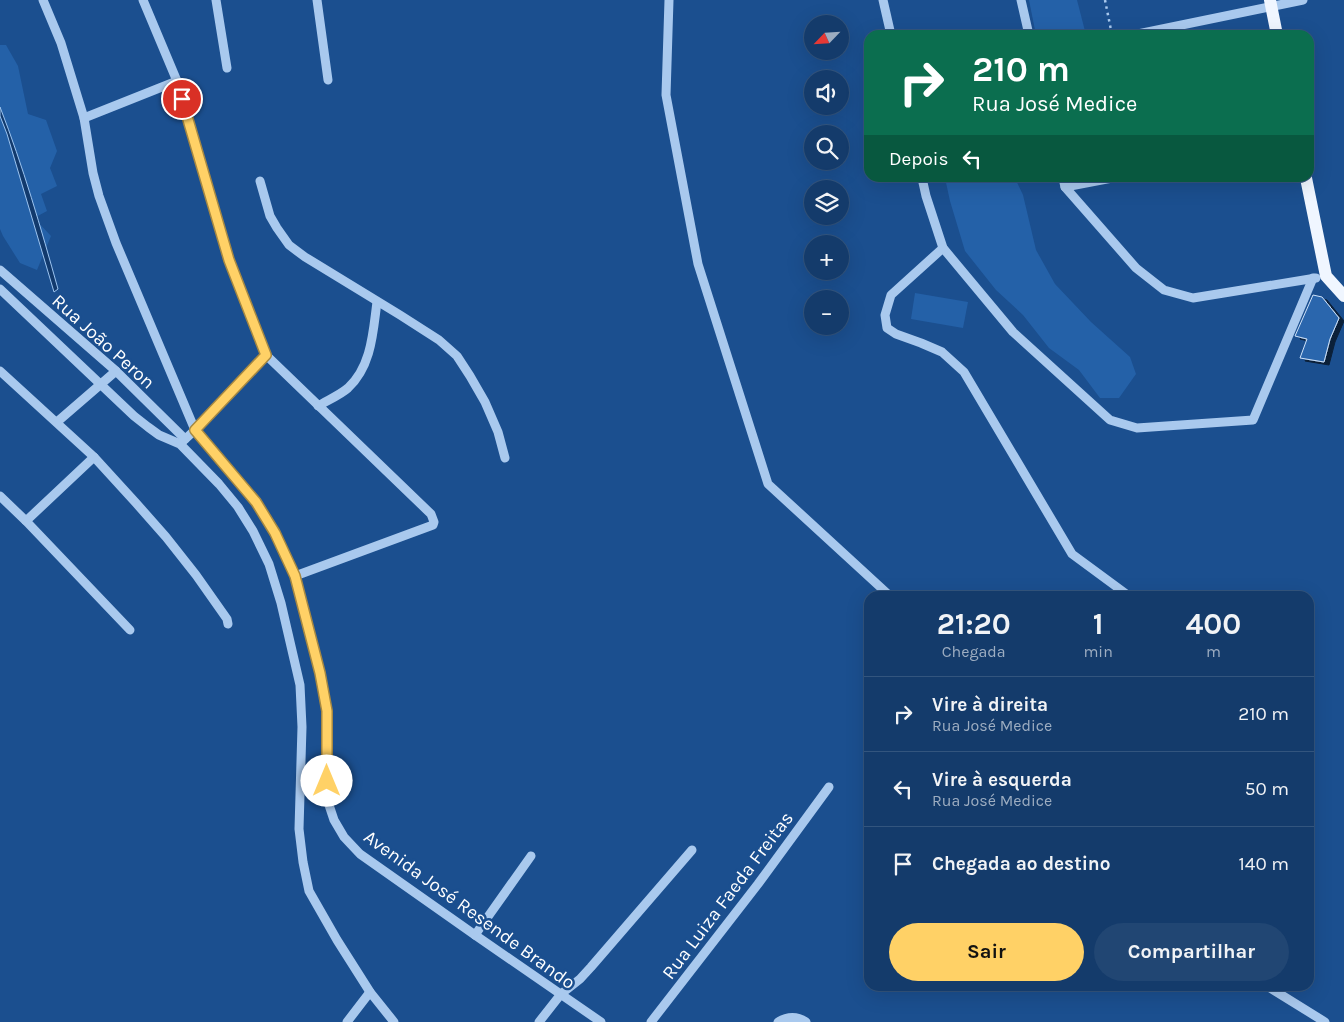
<!DOCTYPE html>
<html lang="pt">
<head>
<meta charset="utf-8">
<style>
	:root { --surface:#143b6b; --page:#214673; --text:#f1f3f6; --muted:#9dadc1; --line:#33557e; --accent:#ffd166 }
	body { margin:0; font-family:Karla,sans-serif; background:var(--page); color:var(--text); height:100vh; display:flex; flex-direction:column; font-size:19px; white-space:nowrap }
	* { box-sizing:border-box; margin:0 }
	p { font-size:16px; color:var(--muted) }
	.icon { flex:none; width:28px; height:28px; fill:none; stroke:currentColor; stroke-width:2; stroke-linecap:round; stroke-linejoin:round }
	.map { position:relative; flex:1; overflow:hidden }
	.side { position:absolute; left:864px; top:591px; width:450px; height:400px; display:flex; flex-direction:column; background:var(--surface); border-radius:15px; box-shadow:0 5px 20px #0002,0 0 0 1px var(--line) }
	.side>* { flex:none }
	.banner { position:absolute; left:864px; top:30px; width:450px; height:152px; border-radius:15px; box-shadow:0 5px 20px #0002,0 0 0 1px var(--line); background:#0b6e4f; color:#fff; overflow:hidden }
	.needle { width:32px; rotate:245deg }
	.tools { position:absolute; left:804px; top:15px; display:grid; gap:10px }
	.tools a { display:grid; place-items:center; width:45px; height:45px; border-radius:50%; background:var(--surface); box-shadow:0 5px 20px #0002,0 0 0 1px var(--line); font-size:25px }
	.pin { position:absolute; display:grid; place-items:center; width:42px; height:42px; color:#fff; margin:-21px; border:2px solid #fff; border-radius:50%; box-shadow:0 1px 5px #0007 }
	.me { position:absolute; width:55px; margin:-28px; rotate:0deg; stroke-linejoin:round; filter:drop-shadow(0 0 4px #0008) }
	.turn { display:flex; align-items:center; gap:18px; height:105px; padding:0 25px; font-size:22px }
	.turn .icon { width:65px; height:65px; stroke-width:2.5 }
	.turn b { display:block; font-size:35px; line-height:42px }
	.then { display:flex; align-items:center; height:48px; padding:0 25px; background:#0003; gap:10px; font-size:19px }
	.eta { display:flex; justify-content:space-evenly; align-items:center; height:85px; text-align:center }
	.eta b { font-size:30px; font-weight:700; line-height:35px }
	.cta { display:flex; gap:10px; margin-top:auto; padding:10px 25px }
	.cta a { flex:1; height:58px; border-radius:30px; background:var(--accent); color:#111; font-size:20px; font-weight:700; line-height:58px; text-align:center }
	.cta a+a { background:var(--page); color:var(--text) }
	ul { padding:0; list-style:none }
	li { display:flex; align-items:center; gap:15px; height:75px; padding:0 25px; border-top:1px solid var(--line) }
	li div { flex:1 }
	li b { display:block; font-size:19px }
	li em { font-style:normal }
	.map>svg:first-child { display:block }
	.green { fill:#2461a8 }
	.water { fill:#123a6d; stroke:#9cc4f0 }
	.building { fill:#2a66ad; stroke:#cfe3fa; filter:url(#shadow) }
	.lines { fill:none; stroke-linecap:round; stroke-linejoin:round }
	.path { stroke:#a9c9ee; stroke-width:2.5; stroke-dasharray:2.5 4; stroke-linecap:butt }
	.minor { stroke:#a9c9ee; stroke-width:9 }
	.major { stroke:#f0f6ff; stroke-width:12 }
	.route-casing { stroke:#a68842; stroke-width:12 }
	.route { stroke:#ffd166; stroke-width:9 }
	.labels { text-anchor:middle; stroke-width:5; stroke-linejoin:round; paint-order:stroke }
	.street-label { font-size:19px; fill:#fff; stroke:#1b4f8f }
</style>
</head>
<body>
<div class="map">
<svg width="1344" height="1022" viewBox="0 0 1344 1022">
	<defs>
		<filter id="shadow"><feDropShadow dx="5" dy="3" stdDeviation="0" flood-color="#0009"/></filter>
	</defs>
	<rect width="100%" height="100%" fill="#1b4f8f"/>
	<g class="green">
		<polygon points="1029,0 1077,0 1086,35 1036,35"/>
		<polygon points="0,45 6,45 18,66 28,114 46,120 57,151 50,168 57,186 41,194 47,211 34,218 51,236 37,270 20,263 3,236 0,229"/>
		<polygon points="945,178 1015,178 1023,195 1036,250 1055,284 1091,322 1130,357 1136,374 1119,398 1100,398 1079,370 1049,348 1023,315 996,290 965,251 950,201"/>
		<polygon points="915,293 968,302 963,328 911,319"/>
	</g>
	<path class="water" d="M0,107C23,166 41,228 58,289L54,292L7,134L0,116Z"/>
	<polygon class="building" points="1313,295 1322,297 1339,318 1330,339 1324,362 1300,358 1307,339 1295,336"/>
	<g class="lines">
		<polyline class="path" points="1105,0 1112,35"/>
		<g class="minor">
			<polyline points="43,0 61,43 84,118 93,173 99,196 116,243 195,430 256,502 275,533 295,576 320,673 327,711 327,799 334,820 344,837 360,854 475,935 601,1022"/>
			<polyline points="143,0 177,81 229,260 266,355 431,514 434,522 433,525 295,576"/>
			<polyline points="216,0 227,68"/>
			<polyline points="317,0 328,80"/>
			<polyline points="669,0 666,95 698,264 768,484 890,596"/>
			<polyline points="883,0 891,35"/>
			<polyline points="1021,0 1029,35"/>
			<polyline points="1133,35 1303,0"/>
			<polyline points="84,118 177,81"/>
			<polyline points="922,178 926,196 943,248 1013,332 1110,420 1137,428 1253,420 1313,278"/>
			<polyline points="1063,178 1065,187 1136,268 1164,290 1193,298 1316,278"/>
			<polyline points="260,181 270,216 277,228 289,245 305,257 400,315 439,340 457,356 470,376 485,402 498,432 505,458"/>
			<polyline points="1065,187 1112,178"/>
			<polyline points="943,248 891,295 885,315 887,328 896,334 921,343 942,352 964,372 1072,554 1129,596"/>
			<polyline points="0,270 116,371 185,439"/>
			<polyline points="0,289 134,416 148,427 159,435 180,444 219,484 238,507 253,531 269,564 281,603 300,685 302,727 299,829 303,862 309,891 337,940 370,992 394,1022"/>
			<polyline points="0,371 94,457 136,503 166,537 196,575 227,619 228,624"/>
			<path d="M318,406C328,400 340,395 348,388C372,366 373,331 377,302"/>
			<polyline points="57,422 116,371"/>
			<polyline points="181,443 195,430 266,355"/>
			<polyline points="0,496 26,521 130,630"/>
			<polyline points="26,521 94,457"/>
			<polyline points="475,935 531,856"/>
			<polyline points="1267,986 1325,1022"/>
			<polyline points="347,1022 370,992"/>
			<polyline points="539,1022 561,994 580,979 591,967 692,850"/>
			<polyline points="651,1022 758,884 829,787"/>
			<path d="M778,1022C788,1016 797,1016 806,1022"/>
		</g>
		<g class="major">
			<polyline points="1270,0 1277,35"/>
			<polyline points="1306,178 1326,276 1344,296"/>
		</g>
	</g>
	<g class="lines">
		<g class="route-casing">
			<polyline id="route" points="182,99 229,260 266,355 195,430 256,502 275,533 295,576 320,673 327,711 327,781"/>
		</g>
		<use href="#route" class="route"/>
	</g>
	<g class="labels">
		<g class="street-label">
			<text transform="translate(104 341) rotate(42)" y="7">Rua João Peron</text>
			<text transform="translate(727 895) rotate(-53)" y="7">Rua Luiza Faeda Freitas</text>
			<text transform="translate(470 909) rotate(36)" y="7">Avenida José Resende Brando</text>
		</g>
	</g>
</svg>
<div class="tools">
<a><svg class="needle" viewBox="-14 -14 28 28"><path d="M0-13l5 13h-10z" fill="#e53935"/><path d="M0 13l5-13h-10z" fill="#9dadc1"/></svg></a>
<a><svg class="icon" aria-label="sound" viewBox="0 0 24 24"><path d="M4 9h4l5-4v14l-5-4H4zM17 9q2 3 0 6"/></svg></a>
<a><svg class="icon" aria-label="search" viewBox="0 0 24 24"><circle cx="10" cy="10" r="6"/><path d="M15 15l6 6"/></svg></a>
<a><svg class="icon" aria-label="layers" viewBox="0 0 24 24"><path d="M12 4l9 5-9 5-9-5zM3 14l9 5 9-5"/></svg></a>
<a>+</a>
<a>−</a>
</div>
<div class="pin" style="left:182px;top:99px;background:#d93025"><svg class="icon" aria-label="arrive" viewBox="0 0 24 24"><path d="M6 21V4h12l-3 4 3 4H6"/></svg></div>
<svg class="me" style="left:327px;top:781px" viewBox="-20 -20 40 40"><circle r="19" fill="#fff"/><path d="M0-13L10 11 0 6-10 11z" fill="#ffd166"/></svg>
<div class="banner">
<div class="turn"><svg class="icon" aria-label="right" viewBox="0 0 24 24"><path d="M7 20v-9h11M14 6l5 5-5 5"/></svg><div><b>210 m</b>Rua José Medice</div></div>
<div class="then">Depois<svg class="icon" aria-label="left" viewBox="0 0 24 24"><path d="M17 20v-9H6M10 6l-5 5 5 5"/></svg></div>
</div>
<section class="side">
<div class="eta">
<div><b>21:20</b><p>Chegada</p></div>
<div><b>1</b><p>min</p></div>
<div><b>400</b><p>m</p></div>
</div>
<ul>
<li><svg class="icon" aria-label="right" viewBox="0 0 24 24"><path d="M7 20v-9h11M14 6l5 5-5 5"/></svg><div><b>Vire à direita</b><p>Rua José Medice</p></div><em>210 m</em></li>
<li><svg class="icon" aria-label="left" viewBox="0 0 24 24"><path d="M17 20v-9H6M10 6l-5 5 5 5"/></svg><div><b>Vire à esquerda</b><p>Rua José Medice</p></div><em>50 m</em></li>
<li><svg class="icon" aria-label="arrive" viewBox="0 0 24 24"><path d="M6 21V4h12l-3 4 3 4H6"/></svg><div><b>Chegada ao destino</b></div><em>140 m</em></li>
</ul>
<div class="cta"><a>Sair</a><a>Compartilhar</a></div>
</section>
</div>
</body>
</html>
